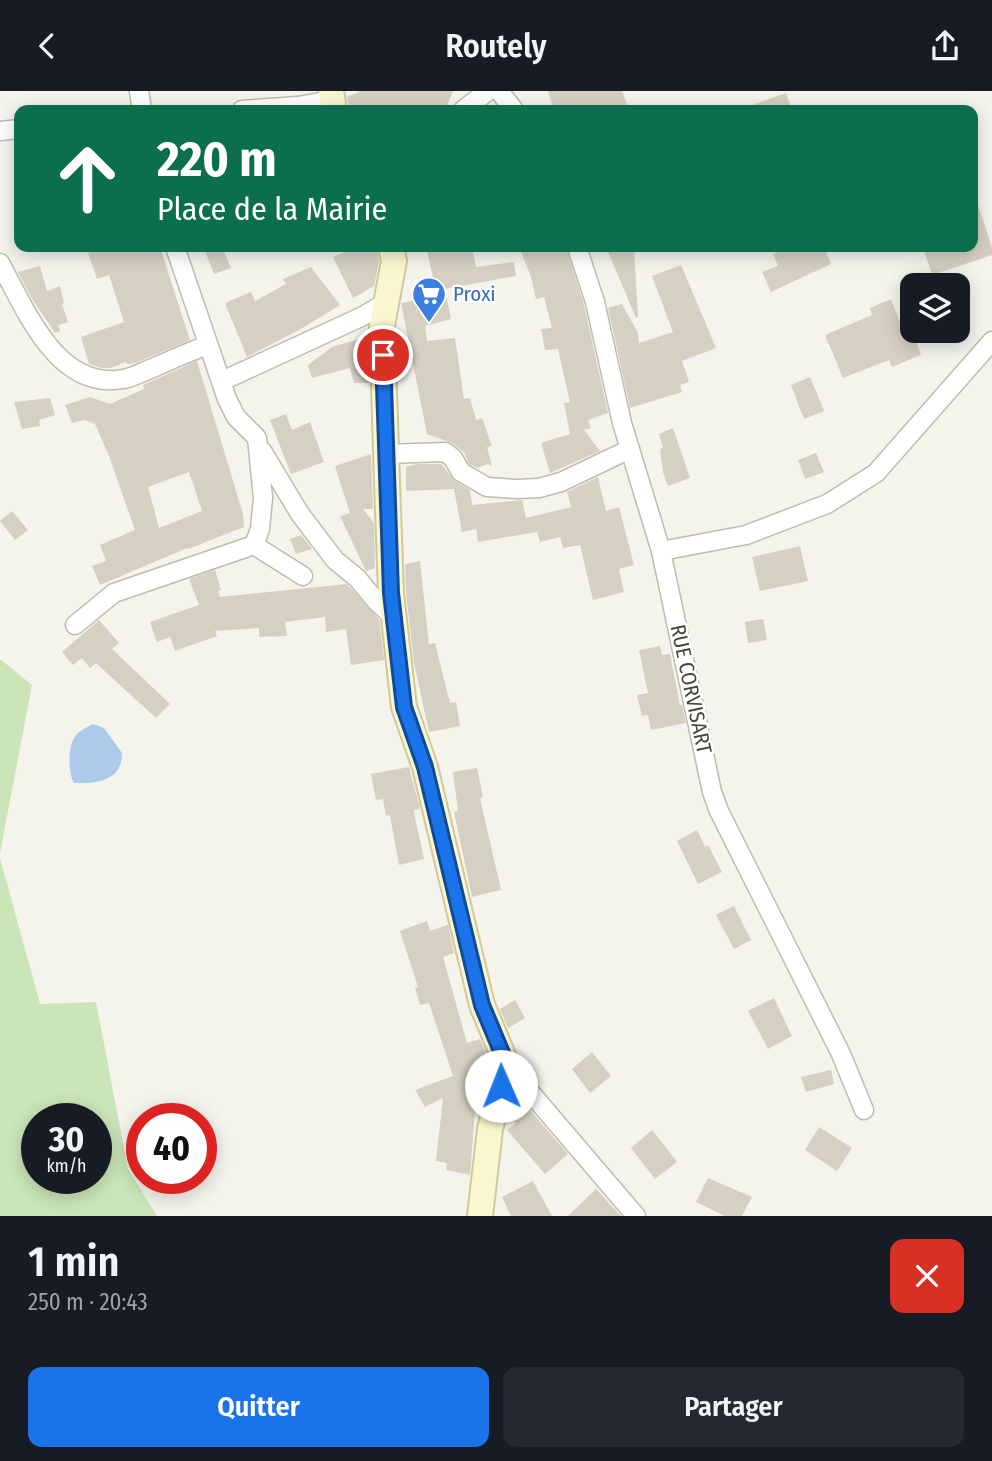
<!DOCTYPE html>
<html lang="fr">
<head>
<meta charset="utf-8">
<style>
	:root { --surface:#171b24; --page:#242831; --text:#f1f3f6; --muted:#9ea1a6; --accent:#1a73e8 }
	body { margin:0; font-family:"Fira Sans Condensed",sans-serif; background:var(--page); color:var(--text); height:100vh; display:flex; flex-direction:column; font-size:26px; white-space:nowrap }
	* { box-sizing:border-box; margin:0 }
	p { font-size:23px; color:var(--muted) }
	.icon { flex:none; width:38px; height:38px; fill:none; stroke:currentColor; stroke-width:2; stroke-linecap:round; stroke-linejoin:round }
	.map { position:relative; height:1125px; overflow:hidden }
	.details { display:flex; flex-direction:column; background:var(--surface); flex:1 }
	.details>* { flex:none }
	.guide { position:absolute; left:14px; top:14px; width:964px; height:147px; border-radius:14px; box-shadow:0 4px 18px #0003; background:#0b6e4f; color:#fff; overflow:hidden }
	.fabs { position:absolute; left:900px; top:182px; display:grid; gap:14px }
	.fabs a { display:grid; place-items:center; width:70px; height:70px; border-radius:14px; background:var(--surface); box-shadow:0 4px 18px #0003; font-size:35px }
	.speed { position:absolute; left:21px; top:1012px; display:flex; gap:14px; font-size:35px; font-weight:700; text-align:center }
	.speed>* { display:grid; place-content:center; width:91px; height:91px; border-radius:50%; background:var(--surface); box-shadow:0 4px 18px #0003; line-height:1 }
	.speed small { font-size:18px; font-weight:400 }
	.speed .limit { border:10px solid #d22; background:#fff; color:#111 }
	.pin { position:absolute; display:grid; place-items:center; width:60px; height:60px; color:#fff; margin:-30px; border:4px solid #fff; border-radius:50%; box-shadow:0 2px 7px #0007 }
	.me { position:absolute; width:77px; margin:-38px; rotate:359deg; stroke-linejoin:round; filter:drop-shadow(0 0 5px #0008) }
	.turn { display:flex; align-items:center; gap:24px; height:147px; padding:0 28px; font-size:32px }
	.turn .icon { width:91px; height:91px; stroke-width:2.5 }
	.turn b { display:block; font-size:49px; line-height:60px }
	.round { display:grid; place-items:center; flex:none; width:74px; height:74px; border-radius:14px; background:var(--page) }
	.head { display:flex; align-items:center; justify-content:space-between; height:119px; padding:0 28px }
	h1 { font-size:42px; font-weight:600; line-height:52px }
	.primary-button { display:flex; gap:14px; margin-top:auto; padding:14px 28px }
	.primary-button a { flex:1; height:80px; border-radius:14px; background:var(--accent); color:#fff; font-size:28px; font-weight:600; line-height:80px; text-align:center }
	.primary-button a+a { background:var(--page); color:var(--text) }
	header { display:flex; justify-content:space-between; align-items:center; height:91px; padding:0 28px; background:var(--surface); font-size:32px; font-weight:600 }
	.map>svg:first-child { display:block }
	.green { fill:#cbe5b8; fill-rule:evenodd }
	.water { fill:#aecaeb }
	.building { fill:#d5d0c2; fill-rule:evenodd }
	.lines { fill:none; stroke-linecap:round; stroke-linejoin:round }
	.street-casing { stroke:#bfbcaf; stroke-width:21 }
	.secondary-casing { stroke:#d0c99f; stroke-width:28 }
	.street { stroke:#fff; stroke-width:18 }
	.secondary { stroke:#faf6d0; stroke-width:24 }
	.route-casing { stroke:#114b97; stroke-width:18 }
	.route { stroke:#1a73e8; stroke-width:12 }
	.labels { text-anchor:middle; stroke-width:5; stroke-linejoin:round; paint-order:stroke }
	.shop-label { font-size:21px; fill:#366cbe; stroke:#fff; text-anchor:start }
	.street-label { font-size:21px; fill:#48453a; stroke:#fff }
</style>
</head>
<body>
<header><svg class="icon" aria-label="back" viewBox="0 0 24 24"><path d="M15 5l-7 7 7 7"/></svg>Routely<svg class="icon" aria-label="share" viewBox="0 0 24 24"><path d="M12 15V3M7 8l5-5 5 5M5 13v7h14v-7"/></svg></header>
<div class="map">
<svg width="992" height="1125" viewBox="0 0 992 1125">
	<rect width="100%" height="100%" fill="#f4f3ec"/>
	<g class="green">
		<polygon points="0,568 32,594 0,762"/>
		<path d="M0,767L40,913L96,911L128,1078L157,1125H0ZM37,1027H96V1087H37Z"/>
	</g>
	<path class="water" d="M93,633L104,637L122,662C122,690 97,693 74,692C68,682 68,657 74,647C78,640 86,637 93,633Z"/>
	<g class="building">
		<polygon points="361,0 453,0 445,19 350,19 347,6"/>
		<polygon points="548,0 622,0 629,19 554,19"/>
		<polygon points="786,2 792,19 745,19 744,17"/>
		<polygon points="976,108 992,156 992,164 932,184 923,156 973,156 973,109"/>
		<polygon points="109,156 160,156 190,249 135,272 127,273 126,271 111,277 102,277 89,273 81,246 124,231 109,184 97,188 88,162"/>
		<polygon points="216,156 222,156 231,177 214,183 205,160"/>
		<polygon points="349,156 376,156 379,170 374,195 353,207 333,166 350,159"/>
		<polygon points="426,156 472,156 476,176 514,171 516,185 445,198 451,228 425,235 427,250 455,247 464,308 470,307 476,329 482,327 492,355 487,356 492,375 487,373 478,377 469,373 464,361 452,352 427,343 401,212 423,208 422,198 435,195"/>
		<polygon points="519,156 566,156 584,214 608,322 588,329 591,337 584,339 600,360 550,382 541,352 570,343 564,312 570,311 558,258 545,259 541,238 552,237 544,206 536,208 531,186"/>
		<polygon points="606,156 634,156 638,226 636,227"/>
		<polygon points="791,156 824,156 831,173 771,201 762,181 778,175 773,163"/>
		<polygon points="681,174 716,257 682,270 689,291 680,294 682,301 630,317 608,217 622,213 638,242 639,252 673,241 652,185"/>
		<polygon points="40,175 47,200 60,195 64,212 62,213 68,231 58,234 60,240 55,242 31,206 18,181"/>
		<polygon points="311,176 340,214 299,239 247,266 225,212 251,201 255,210 286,193 283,188"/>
		<polygon points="891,208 907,250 915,247 921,264 892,276 889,269 843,287 825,244 872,224 870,217"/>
		<polygon points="363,247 368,269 369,292 354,292 350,277 312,287 308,274 332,256"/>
		<path d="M197,270L243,423L244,436L188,458L187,457L100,494L92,475L106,470L100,454L135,439L109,365L95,333L84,329L72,332L65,314L90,306L110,313L144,298L143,294ZM189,381L202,420L159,437L148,396Z"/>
		<polygon points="810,286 824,320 804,328 791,294"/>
		<polygon points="50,307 55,324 39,329 40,335 22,338 14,311"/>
		<polygon points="286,323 292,339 310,331 324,371 291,383 270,329"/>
		<polygon points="673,337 690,387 668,395 663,381 660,358 663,357 659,343"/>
		<polygon points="816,362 824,381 805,388 798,369"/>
		<polygon points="371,363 373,418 363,418 374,432 375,477 366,480 340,425 350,422 335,375"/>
		<polygon points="416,373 441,373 455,390 470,399 472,414 522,409 526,427 571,416 567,401 598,386 606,420 619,416 634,474 619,478 624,501 593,509 580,454 563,457 560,446 540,451 537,441 478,451 476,438 462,441 454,398 406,400 406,376"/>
		<polygon points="12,420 28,439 15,449 0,430"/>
		<polygon points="301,444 312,458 296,463 290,448"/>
		<polygon points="800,455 808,490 760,500 752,466"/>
		<polygon points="420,470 429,553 435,552 450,612 456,611 460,635 429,641 414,572 406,501 405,473"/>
		<polygon points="215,479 221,499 218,500 220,506 347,493 379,528 384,569 351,574 346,538 326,541 325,526 285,531 287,545 259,546 259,537 215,540 217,545 175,560 170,546 157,551 150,531 199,514 189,488"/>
		<polygon points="763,528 767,549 748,552 745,531"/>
		<polygon points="99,529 119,552 112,558 170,613 156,627 96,572 90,577 82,567 73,574 62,561"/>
		<polygon points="660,555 662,564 670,563 680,614 682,614 686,632 651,639 648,624 642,625 637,604 648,602 639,559"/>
		<polygon points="409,676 420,718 414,719 415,727 424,768 399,774 390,724 386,725 383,708 376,709 371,683"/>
		<polygon points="477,677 483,706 480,707 501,799 472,806 454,721 458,720 453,681"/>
		<polygon points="697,739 705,756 708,754 722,781 698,793 677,750"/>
		<polygon points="734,815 751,849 734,858 716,824"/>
		<polygon points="427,830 430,840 448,834 454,862 443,866 467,952 480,948 491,975 488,988 477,992 470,1084 446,1079 447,1072 436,1070 443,1007 425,1016 415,999 453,985 429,912 420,914 415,897 418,896 400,840"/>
		<polygon points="774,907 792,945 768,958 748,920"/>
		<polygon points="515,909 525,927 508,937 500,918"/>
		<polygon points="592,961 611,985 590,1002 572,978"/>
		<polygon points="831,979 834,993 806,1001 801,986"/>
		<polygon points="522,1010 568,1063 545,1083 507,1039 516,1032 511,1026 513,1017"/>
		<polygon points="819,1036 852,1057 837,1080 805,1059"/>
		<polygon points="652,1039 677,1071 655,1088 631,1057"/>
		<polygon points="708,1087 752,1106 742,1125 725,1125 696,1111"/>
		<polygon points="533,1090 552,1125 511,1125 502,1106"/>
		<polygon points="596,1098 621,1125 568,1125"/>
	</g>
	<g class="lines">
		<g class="street-casing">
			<g id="street">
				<polyline points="139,0 142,19"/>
				<polyline points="499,0 514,19"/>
				<polyline points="242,19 298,15 332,9"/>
				<polyline points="463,19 488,0"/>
				<polyline points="0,40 19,38"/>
				<polyline points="175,156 227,308 236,326 257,347 263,407 260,438 254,454"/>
				<polyline points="577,156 595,211 622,332 661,460 712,701 719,720 841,963 864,1019"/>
				<path d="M0,172C26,219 57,300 123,288C131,287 140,282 148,279C168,270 187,262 207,254"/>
				<polyline points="222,290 361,226 387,211"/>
				<polyline points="262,360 300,423 335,469 357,487 377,511 394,526"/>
				<polyline points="386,363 445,361 453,367 461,381 487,396 517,398 539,397 561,391 630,358"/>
				<polyline points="661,460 746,444 827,413 876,382 992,250"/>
				<polyline points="75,534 114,502 254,454 303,485"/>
				<polyline points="507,974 636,1125"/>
			</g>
		</g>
		<g class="secondary-casing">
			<g id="secondary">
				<polyline points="331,0 334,19"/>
				<polyline points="391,156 394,170 382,234 387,392 391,502 404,616 425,676 482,914 507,974 490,1038 480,1125"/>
			</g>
		</g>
		<use href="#street" class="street"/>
		<use href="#secondary" class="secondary"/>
	</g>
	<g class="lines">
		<g class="route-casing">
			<polyline id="route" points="383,264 391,502 404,616 425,676 482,914 507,974 501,995"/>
		</g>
		<use href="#route" class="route"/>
	</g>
	<defs>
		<g id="supermarket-pin" transform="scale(1.75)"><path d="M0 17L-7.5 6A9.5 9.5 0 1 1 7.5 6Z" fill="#3f7fe0" stroke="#fff"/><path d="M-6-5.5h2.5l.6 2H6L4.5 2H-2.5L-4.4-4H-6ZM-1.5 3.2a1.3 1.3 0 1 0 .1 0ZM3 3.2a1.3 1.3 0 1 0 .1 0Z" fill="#fff"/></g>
	</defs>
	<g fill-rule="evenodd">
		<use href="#supermarket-pin" x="429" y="203"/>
	</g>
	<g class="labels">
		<g class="shop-label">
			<text x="453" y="210">Proxi</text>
		</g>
		<g class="street-label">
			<text transform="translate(691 598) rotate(78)" y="7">RUE CORVISART</text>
		</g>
	</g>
</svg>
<div class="fabs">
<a><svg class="icon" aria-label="layers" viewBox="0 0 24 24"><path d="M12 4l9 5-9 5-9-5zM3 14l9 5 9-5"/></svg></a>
</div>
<div class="speed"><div>30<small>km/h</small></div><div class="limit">40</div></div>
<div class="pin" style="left:383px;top:264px;background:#d93025"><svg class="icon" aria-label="arrive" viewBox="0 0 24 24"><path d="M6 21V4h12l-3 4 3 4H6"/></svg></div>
<svg class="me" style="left:501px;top:995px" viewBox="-20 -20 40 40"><circle r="19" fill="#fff"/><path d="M0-13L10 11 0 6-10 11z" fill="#1a73e8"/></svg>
<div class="guide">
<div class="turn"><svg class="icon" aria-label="ahead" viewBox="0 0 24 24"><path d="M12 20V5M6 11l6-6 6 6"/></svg><div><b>220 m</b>Place de la Mairie</div></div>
</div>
</div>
<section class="details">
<div class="head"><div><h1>1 min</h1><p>250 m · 20:43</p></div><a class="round" style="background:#d93025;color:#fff"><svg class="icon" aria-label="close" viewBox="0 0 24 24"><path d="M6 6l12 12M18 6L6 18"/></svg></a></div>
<div class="primary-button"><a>Quitter</a><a>Partager</a></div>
</section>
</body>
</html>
